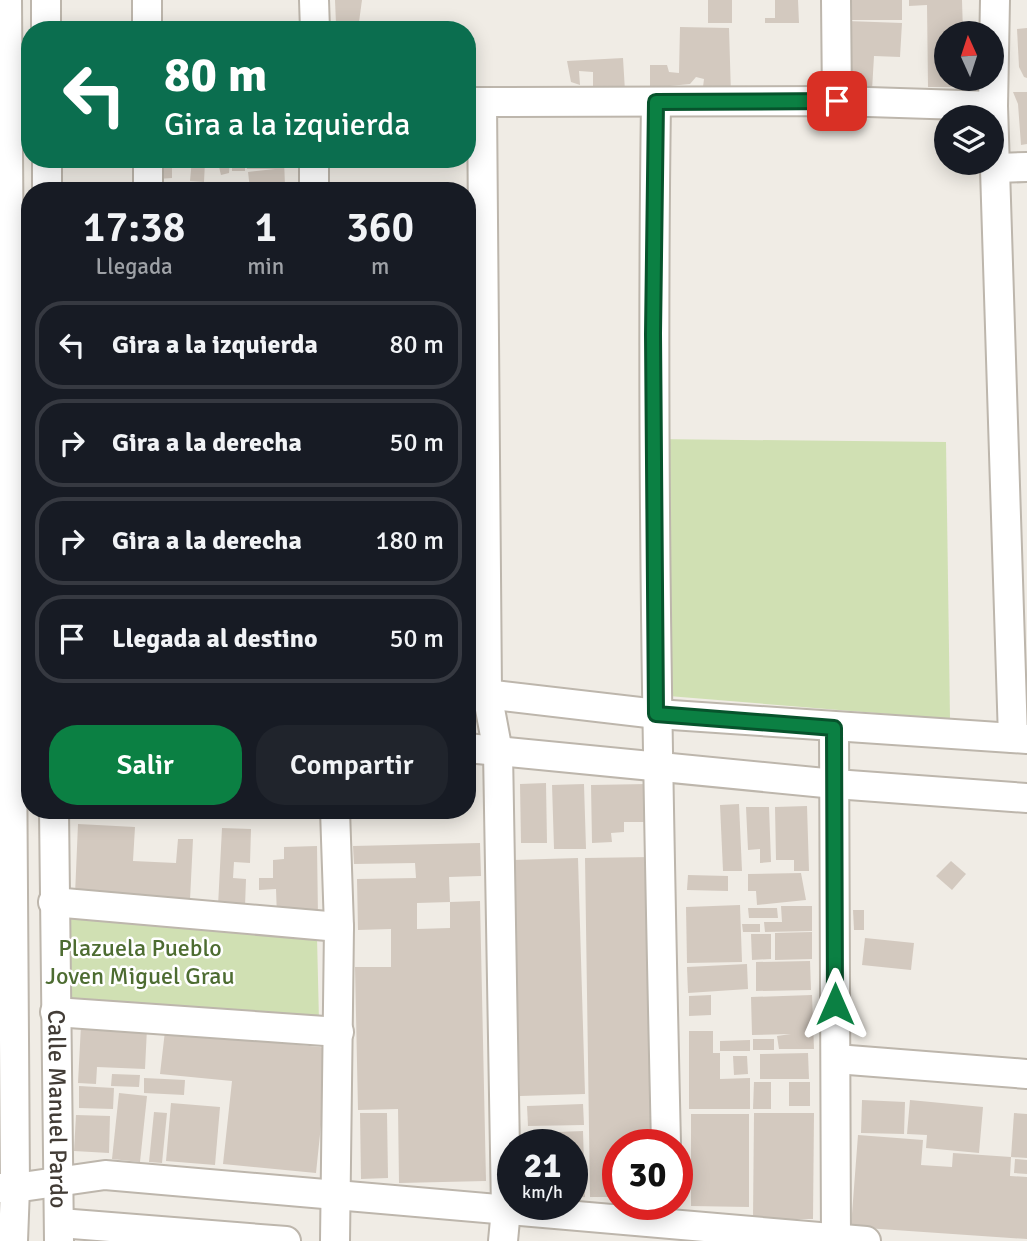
<!DOCTYPE html>
<html lang="es">
<head>
<meta charset="utf-8">
<style>
	:root { --surface:#171b24; --page:#20242c; --text:#f1f3f6; --muted:#9ea1a6; --line:#363941; --accent:#0b8043 }
	body { margin:0; font-family:Signika,sans-serif; background:var(--page); color:var(--text); height:100vh; display:flex; flex-direction:column; font-size:26px; white-space:nowrap }
	* { box-sizing:border-box; margin:0 }
	p { font-size:23px; color:var(--muted) }
	.icon { flex:none; width:38px; height:38px; fill:none; stroke:currentColor; stroke-width:2; stroke-linecap:round; stroke-linejoin:round }
	.map { position:relative; flex:1; overflow:hidden }
	.details { position:absolute; left:21px; top:182px; width:455px; height:637px; display:flex; flex-direction:column; background:var(--surface); border-radius:28px; box-shadow:0 4px 18px #0003 }
	.details>* { flex:none }
	.guide { position:absolute; left:21px; top:21px; width:455px; height:147px; border-radius:28px; box-shadow:0 4px 18px #0003; background:#0b6e4f; color:#fff; overflow:hidden }
	.needle { width:46px; rotate:357deg }
	.buttons { position:absolute; left:934px; top:21px; display:grid; gap:14px }
	.buttons a { display:grid; place-items:center; width:70px; height:70px; border-radius:50%; background:var(--surface); box-shadow:0 4px 18px #0003; font-size:35px }
	.speed { position:absolute; left:497px; top:1129px; display:flex; gap:14px; font-size:35px; font-weight:700; text-align:center }
	.speed>* { display:grid; place-content:center; width:91px; height:91px; border-radius:50%; background:var(--surface); box-shadow:0 4px 18px #0003; line-height:1 }
	.speed small { font-size:18px; font-weight:400 }
	.speed .limit { border:10px solid #d22; background:#fff; color:#111 }
	.pin { position:absolute; display:grid; place-items:center; width:60px; height:60px; color:#fff; margin:-30px; border-radius:14px; box-shadow:0 4px 10px #0006 }
	.me { position:absolute; width:77px; margin:-38px; rotate:0deg; stroke-linejoin:round; filter:drop-shadow(0 0 5px #0008) }
	.turn { display:flex; align-items:center; gap:24px; height:147px; padding:0 28px; font-size:32px }
	.turn .icon { width:91px; height:91px; stroke-width:2.5 }
	.turn b { display:block; font-size:49px; line-height:60px }
	.eta { display:flex; justify-content:space-evenly; align-items:center; height:119px; text-align:center }
	.eta b { font-size:42px; font-weight:600; line-height:49px }
	.button { display:flex; gap:14px; margin-top:auto; padding:14px 28px }
	.button a { flex:1; height:80px; border-radius:28px; background:var(--accent); color:#fff; font-size:28px; font-weight:600; line-height:80px; text-align:center }
	.button a+a { background:var(--page); color:var(--text) }
	ul { padding:0; list-style:none }
	li { display:flex; align-items:center; gap:21px; height:88px; margin:0 14px 10px; padding:0 14px; border:4px solid var(--line); border-radius:28px }
	li div { flex:1 }
	li b { display:block; font-size:26px }
	li em { font-style:normal }
	.map>svg:first-child { display:block }
	.green { fill:#d0e0b3 }
	.building { fill:#d3c9bf; fill-rule:evenodd }
	.lines { fill:none; stroke-linecap:round; stroke-linejoin:round }
	.minor-casing { stroke:#bdb6ac; stroke-width:32 }
	.minor { stroke:#fff; stroke-width:28 }
	.route-casing { stroke:#07532c; stroke-width:18 }
	.route { stroke:#0b8043; stroke-width:12 }
	.labels { text-anchor:middle; stroke-width:5; stroke-linejoin:round; paint-order:stroke }
	.park-label { font-size:24px; fill:#4d6c31; stroke:#fff }
	.street-label { font-size:24px; fill:#423c36; stroke:#fff }
</style>
</head>
<body>
<div class="map">
<svg width="1027" height="1241" viewBox="0 0 1027 1241">
	<rect width="100%" height="100%" fill="#f0ece5"/>
	<g class="green">
		<polygon points="652,439 946,442 950,719 656,695"/>
		<polygon points="68,913 317,937 319,1021 71,998"/>
	</g>
	<g class="building">
		<polygon points="335,0 362,0 359,22 336,24"/>
		<rect x="708" y="0" width="24" height="23"/>
		<polygon points="775,0 798,0 799,23 765,23 765,18 775,18"/>
		<rect x="842" y="0" width="60" height="20"/>
		<polygon points="909,0 962,0 963,33 947,33 947,79 963,79 963,87 928,87 927,5 909,6"/>
		<polygon points="847,21 902,23 900,57 874,56 872,90 844,89"/>
		<polygon points="680,27 729,28 731,95 702,95 704,79 696,77 690,84 650,88 650,65 667,65 669,72 679,73"/>
		<polygon points="1027,28 1027,78 1024,77 1019,67 1017,29"/>
		<polygon points="623,58 625,91 593,90 593,72 579,71 580,85 571,82 567,61"/>
		<polygon points="1013,92 1027,92 1027,144 1021,145 1018,104"/>
		<polygon points="157,159 172,159 172,178 157,179"/>
		<polygon points="192,159 230,159 229,173 221,175 218,163 205,162 204,182 190,181"/>
		<rect x="232" y="159" width="13" height="12"/>
		<polygon points="246,159 284,159 285,186 250,189 248,172 275,169 247,169"/>
		<polygon points="546,783 547,843 521,843 520,784"/>
		<polygon points="584,784 586,849 554,849 552,785"/>
		<polygon points="647,784 648,822 624,822 624,832 611,833 612,842 592,843 591,785"/>
		<polygon points="739,804 742,871 723,871 720,805"/>
		<polygon points="807,806 809,871 794,871 794,860 776,860 775,807"/>
		<polygon points="746,807 769,807 771,862 760,863 760,849 748,850"/>
		<polygon points="78,824 135,827 133,861 176,863 178,839 193,839 190,900 75,895"/>
		<polygon points="222,828 251,829 250,863 234,862 233,878 246,879 245,907 218,906"/>
		<path d="M480,843L481,876L449,877L450,902L480,901L486,1181L399,1183L398,1109L358,1110L355,967H391V929L358,930L357,879L416,878L415,863L354,864L353,846ZM450,902V928L417,929V903Z"/>
		<polygon points="317,846 318,917 277,917 276,889 259,890 259,878 273,878 273,860 284,859 284,847"/>
		<polygon points="652,857 656,1144 618,1144 618,1197 590,1197 585,858"/>
		<polygon points="578,858 585,1094 520,1096 513,860"/>
		<polygon points="951,861 966,874 952,890 936,876"/>
		<polygon points="801,873 806,900 757,905 756,891 748,891 748,874"/>
		<polygon points="688,875 728,876 728,891 687,890"/>
		<polygon points="740,905 742,962 687,963 686,907"/>
		<polygon points="781,906 812,906 812,931 765,932 764,922 782,922"/>
		<polygon points="748,908 777,908 778,918 749,918"/>
		<polygon points="853,910 864,910 864,930 854,930"/>
		<polygon points="742,924 760,924 760,932 743,932"/>
		<polygon points="812,932 812,959 775,960 775,933"/>
		<polygon points="751,934 771,934 771,959 752,960"/>
		<polygon points="865,938 914,943 911,970 862,965"/>
		<polygon points="810,961 811,990 756,991 756,962"/>
		<polygon points="747,964 748,989 688,993 687,967"/>
		<polygon points="711,995 711,1015 689,1016 689,996"/>
		<polygon points="812,995 814,1049 779,1049 777,1036 791,1034 752,1035 751,997"/>
		<polygon points="81,1025 147,1028 145,1069 97,1067 96,1084 78,1083"/>
		<polygon points="165,1031 329,1048 316,1173 223,1164 232,1081 160,1074"/>
		<polygon points="689,1031 713,1031 713,1053 720,1053 720,1079 750,1078 750,1109 689,1109"/>
		<rect x="753" y="1039" width="21" height="11"/>
		<polygon points="750,1040 750,1051 720,1051 720,1041"/>
		<polygon points="808,1053 809,1079 760,1079 760,1054"/>
		<polygon points="733,1056 747,1056 748,1074 734,1075"/>
		<polygon points="112,1074 140,1075 139,1087 111,1086"/>
		<polygon points="144,1078 185,1080 184,1095 144,1093"/>
		<polygon points="754,1082 771,1082 771,1109 753,1109"/>
		<rect x="789" y="1082" width="21" height="24"/>
		<polygon points="79,1086 114,1088 113,1109 79,1108"/>
		<polygon points="119,1093 147,1096 140,1162 112,1159"/>
		<polygon points="862,1100 905,1102 904,1134 861,1133"/>
		<polygon points="910,1100 983,1107 979,1153 926,1148 927,1135 907,1134"/>
		<polygon points="171,1103 220,1107 215,1165 166,1161"/>
		<polygon points="583,1104 584,1125 528,1126 527,1106"/>
		<polygon points="154,1112 167,1113 162,1163 149,1162"/>
		<polygon points="360,1113 387,1113 388,1178 361,1179"/>
		<polygon points="754,1113 814,1113 813,1219 753,1219"/>
		<polygon points="1014,1113 1027,1114 1027,1158 1011,1157"/>
		<polygon points="691,1114 749,1114 749,1207 691,1206"/>
		<polygon points="76,1115 110,1116 109,1153 74,1151"/>
		<polygon points="583,1131 585,1197 572,1198 572,1144 558,1144 557,1132"/>
		<polygon points="858,1135 923,1140 921,1165 952,1167 953,1153 1011,1157 1010,1176 1027,1177 1027,1239 851,1227"/>
		<polygon points="1015,1159 1027,1160 1027,1174 1014,1173"/>
	</g>
	<g class="lines">
		<g class="minor-casing">
			<g id="minor">
				<polyline points="7,0 15,1188 13,1241"/>
				<polyline points="46,0 46,30"/>
				<polyline points="147,0 147,30"/>
				<polyline points="314,0 315,30"/>
				<polyline points="836,0 837,101"/>
				<polyline points="995,0 993,106 1013,738"/>
				<polyline points="467,102 837,101 993,106"/>
				<polyline points="482,102 487,693 498,752 506,1209 503,1241"/>
				<path d="M656,102C651,450 658,797 666,1144"/>
				<polyline points="47,159 47,191"/>
				<polyline points="997,168 1027,167"/>
				<polyline points="148,191 148,159"/>
				<polyline points="314,191 314,159"/>
				<polyline points="469,692 657,714 1027,739"/>
				<polyline points="834,728 836,1241"/>
				<polyline points="467,748 835,784 1027,798"/>
				<path id="s1" d="M54,810L59,1241"/>
				<polyline points="335,810 339,927 335,1241"/>
				<polyline points="53,902 339,927"/>
				<polyline points="55,1012 339,1032"/>
				<polyline points="836,1059 1027,1074"/>
				<polyline points="0,1188 15,1188 105,1175 866,1241"/>
				<polyline points="60,1223 286,1241"/>
			</g>
		</g>
		<use href="#minor" class="minor"/>
	</g>
	<g class="lines">
		<g class="route-casing">
			<polyline id="route" points="835,1004 834,728 656,714 653,334 656,102 837,101"/>
		</g>
		<use href="#route" class="route"/>
	</g>
	<g class="labels">
		<g class="park-label">
			<text x="140" y="956">Plazuela Pueblo<tspan x="140" dy="28">Joven Miguel Grau</tspan></text>
		</g>
		<g class="street-label">
			<text dy="8" stroke="none"><textPath href="#s1" startOffset="299">Calle Manuel Pardo</textPath></text>
		</g>
	</g>
</svg>
<div class="buttons">
<a><svg class="needle" viewBox="-14 -14 28 28"><path d="M0-13l5 13h-10z" fill="#e53935"/><path d="M0 13l5-13h-10z" fill="#9ea1a6"/></svg></a>
<a><svg class="icon" aria-label="layers" viewBox="0 0 24 24"><path d="M12 4l9 5-9 5-9-5zM3 14l9 5 9-5"/></svg></a>
</div>
<div class="speed"><div>21<small>km/h</small></div><div class="limit">30</div></div>
<div class="pin" style="left:837px;top:101px;background:#d93025"><svg class="icon" aria-label="arrive" viewBox="0 0 24 24"><path d="M6 21V4h12l-3 4 3 4H6"/></svg></div>
<svg class="me" style="left:835px;top:1004px" viewBox="-20 -20 40 40"><path d="M0-17L14 15 0 8-14 15z" fill="#0b8043" stroke="#fff" stroke-width="4"/></svg>
<div class="guide">
<div class="turn"><svg class="icon" aria-label="left" viewBox="0 0 24 24"><path d="M17 20v-9H6M10 6l-5 5 5 5"/></svg><div><b>80 m</b>Gira a la izquierda</div></div>
</div>
<section class="details">
<div class="eta">
<div><b>17:38</b><p>Llegada</p></div>
<div><b>1</b><p>min</p></div>
<div><b>360</b><p>m</p></div>
</div>
<ul>
<li><svg class="icon" aria-label="left" viewBox="0 0 24 24"><path d="M17 20v-9H6M10 6l-5 5 5 5"/></svg><div><b>Gira a la izquierda</b></div><em>80 m</em></li>
<li><svg class="icon" aria-label="right" viewBox="0 0 24 24"><path d="M7 20v-9h11M14 6l5 5-5 5"/></svg><div><b>Gira a la derecha</b></div><em>50 m</em></li>
<li><svg class="icon" aria-label="right" viewBox="0 0 24 24"><path d="M7 20v-9h11M14 6l5 5-5 5"/></svg><div><b>Gira a la derecha</b></div><em>180 m</em></li>
<li><svg class="icon" aria-label="arrive" viewBox="0 0 24 24"><path d="M6 21V4h12l-3 4 3 4H6"/></svg><div><b>Llegada al destino</b></div><em>50 m</em></li>
</ul>
<div class="button"><a>Salir</a><a>Compartir</a></div>
</section>
</div>
</body>
</html>
